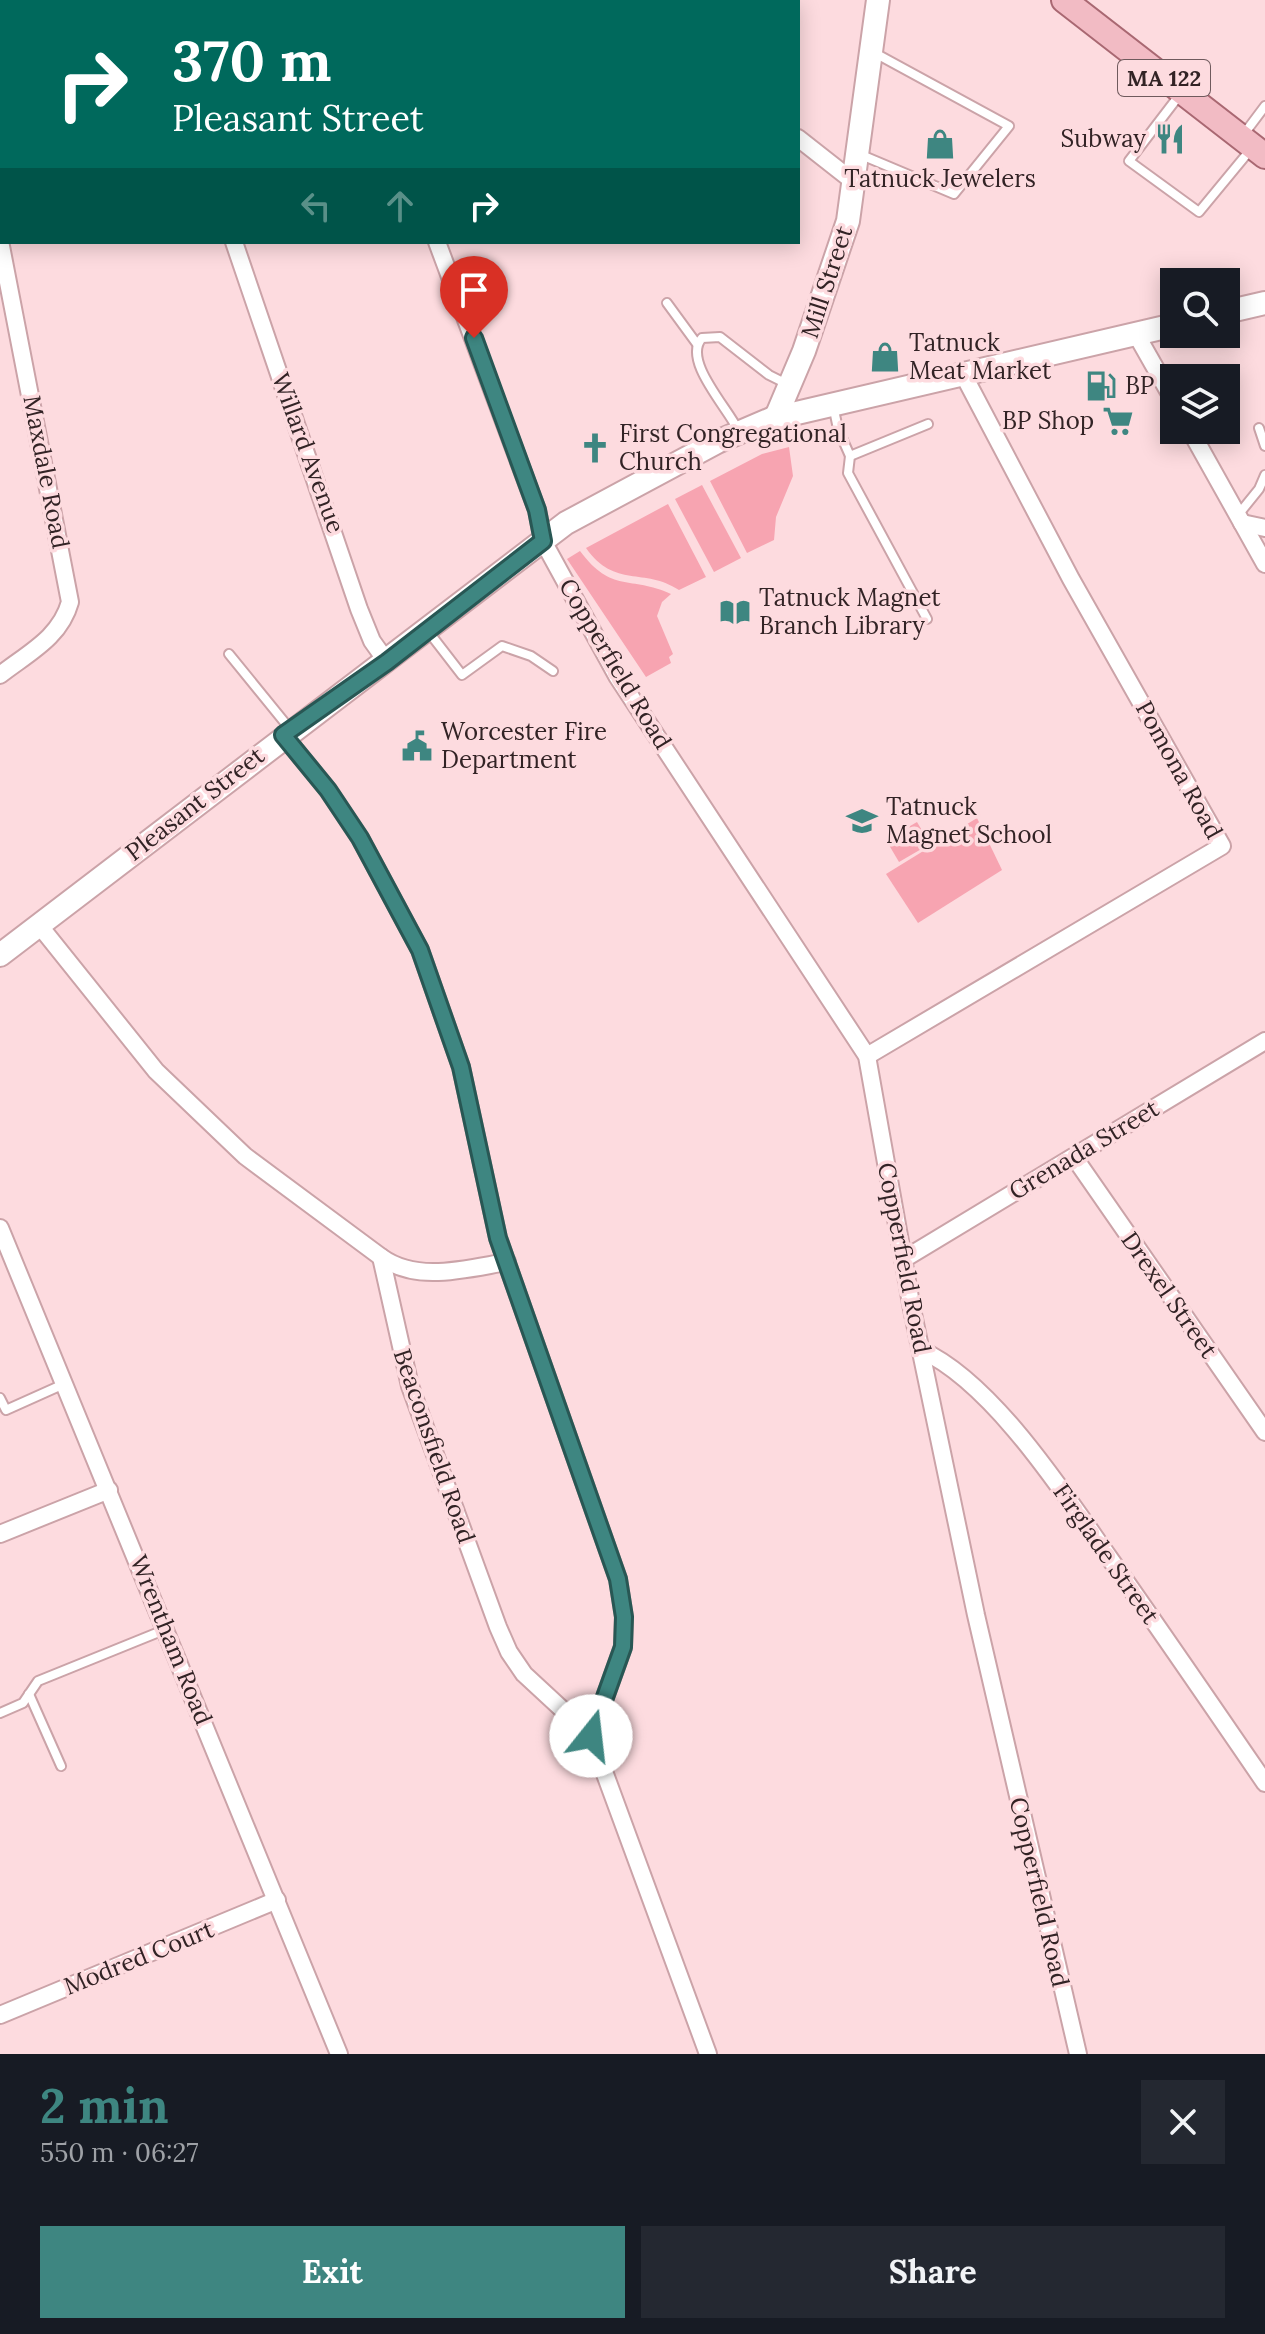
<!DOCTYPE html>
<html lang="en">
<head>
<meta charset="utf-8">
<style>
	:root { --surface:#171b24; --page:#242831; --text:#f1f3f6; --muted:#9ea1a6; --accent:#3e8681 }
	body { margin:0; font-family:Lora,serif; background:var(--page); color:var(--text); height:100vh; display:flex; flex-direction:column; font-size:30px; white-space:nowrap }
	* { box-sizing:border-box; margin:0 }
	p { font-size:26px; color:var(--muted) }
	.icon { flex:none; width:44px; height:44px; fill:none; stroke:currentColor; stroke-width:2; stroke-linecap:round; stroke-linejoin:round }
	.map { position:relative; height:2054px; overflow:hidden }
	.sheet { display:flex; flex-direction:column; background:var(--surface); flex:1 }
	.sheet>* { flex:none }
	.banner { position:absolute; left:0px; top:0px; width:800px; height:244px; box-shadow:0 4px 20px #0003; background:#00695c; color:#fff; overflow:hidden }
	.buttons { position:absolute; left:1160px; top:268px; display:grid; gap:16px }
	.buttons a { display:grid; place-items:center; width:80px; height:80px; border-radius:0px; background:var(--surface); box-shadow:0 4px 20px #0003; font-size:40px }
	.pin { position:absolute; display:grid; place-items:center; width:68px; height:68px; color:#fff; margin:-82px -34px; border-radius:50% 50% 50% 0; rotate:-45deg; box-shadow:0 0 8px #0007 }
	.pin .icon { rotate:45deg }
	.me { position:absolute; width:88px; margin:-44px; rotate:16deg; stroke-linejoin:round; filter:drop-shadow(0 0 6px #0008) }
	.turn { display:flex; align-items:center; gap:28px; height:168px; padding:0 40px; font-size:36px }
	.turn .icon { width:104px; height:104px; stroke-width:2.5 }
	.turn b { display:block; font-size:56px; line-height:68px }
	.lanes { display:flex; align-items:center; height:76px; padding:0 40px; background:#0003; justify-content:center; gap:40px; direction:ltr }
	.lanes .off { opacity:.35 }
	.round { display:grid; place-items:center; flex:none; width:84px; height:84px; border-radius:0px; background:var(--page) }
	.headline { display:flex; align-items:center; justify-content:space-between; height:136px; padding:0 40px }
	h1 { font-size:48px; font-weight:700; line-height:60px; color:var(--accent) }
	.primary-button { display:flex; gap:16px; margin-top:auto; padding:16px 40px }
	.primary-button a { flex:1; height:92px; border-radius:0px; background:var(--accent); color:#fff; font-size:32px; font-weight:700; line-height:92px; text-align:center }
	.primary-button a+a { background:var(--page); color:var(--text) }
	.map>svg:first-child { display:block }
	.green { fill:#f7a4b1 }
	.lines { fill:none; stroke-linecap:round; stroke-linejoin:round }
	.service-casing { stroke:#cba3a8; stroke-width:12 }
	.minor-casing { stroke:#cba3a8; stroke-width:20 }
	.secondary-casing { stroke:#cba3a8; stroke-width:26 }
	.primary-casing { stroke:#a96872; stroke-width:28 }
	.service { stroke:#fff; stroke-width:8 }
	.minor { stroke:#fff; stroke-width:16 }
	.secondary { stroke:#fff; stroke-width:22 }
	.primary { stroke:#f2bbc4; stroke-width:24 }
	.route-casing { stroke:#285754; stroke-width:20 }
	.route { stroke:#3e8681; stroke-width:14 }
	.labels { text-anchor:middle; stroke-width:7; stroke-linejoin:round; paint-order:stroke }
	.shield { fill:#fddbdf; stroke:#6f5a5d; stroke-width:2 }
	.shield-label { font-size:22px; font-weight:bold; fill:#322325 }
	.poi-label { font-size:24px; fill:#322325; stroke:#fddbdf; text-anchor:start }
	.street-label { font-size:24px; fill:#322325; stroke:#fddbdf }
</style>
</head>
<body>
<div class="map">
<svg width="1265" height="2054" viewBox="0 0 1265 2054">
	<rect width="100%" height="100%" fill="#fddbdf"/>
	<g class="green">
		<polygon points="789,447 793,476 776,517 774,540 747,553 710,481 762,454"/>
		<polygon points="702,485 741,558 714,572 675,499"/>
		<path d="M668,504L706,577L679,590C644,567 615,589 586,548Z"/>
		<path d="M580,551C612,594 630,575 671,594L662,602L657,616L673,654L669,657L671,663L646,677L567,559Z"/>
		<polygon points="977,818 1002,870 918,923 886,874"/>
		<polygon points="917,822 930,844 899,862 886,840"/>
	</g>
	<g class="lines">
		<g class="service-casing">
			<g id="service">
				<polyline points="1181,93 1129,161 1199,212 1251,149"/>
				<polyline points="1244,134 1265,106"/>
				<polyline points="859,154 954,194 1009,126 873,52"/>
				<polyline points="667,303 697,344"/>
				<polyline points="833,405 838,429 850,456 928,424"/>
				<polyline points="1259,428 1265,446"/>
				<path d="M738,430C727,407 682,360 702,338L720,337L769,375L789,385"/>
				<polyline points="850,456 848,473 927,619"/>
				<polyline points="1238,515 1259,489 1265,475"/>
				<polyline points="428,631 462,675 502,646 531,656 553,671"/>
				<polyline points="229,654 290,729"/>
				<polyline points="0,1398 6,1410 64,1384"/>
				<polyline points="29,1694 61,1766"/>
				<polyline points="0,1713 23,1703 38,1681 164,1630"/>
			</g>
		</g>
		<g class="minor-casing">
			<g id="minor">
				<polyline points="177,0 177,2"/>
				<polyline points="798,138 854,182"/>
				<path d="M0,241L70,602C60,638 28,653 0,675"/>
				<polyline points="234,242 359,609 372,641 387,662"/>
				<polyline points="437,242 537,510 543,541 617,676 867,1056 912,1309 976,1615 1078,2054"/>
				<polyline points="1136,334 1174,401"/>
				<polyline points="1190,430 1265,564"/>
				<polyline points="1242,523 1265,528"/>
				<polyline points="283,735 328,790 360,838 420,950 461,1067 498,1238 618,1579 624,1617 623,1647 591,1736"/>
				<path d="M39,925L156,1071L245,1156L381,1257C417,1283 465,1269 507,1262"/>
				<polyline points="867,1056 1222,846 1071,579 963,374"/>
				<polyline points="1074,1157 1265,1432"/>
				<polyline points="0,1228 339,2054"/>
				<polyline points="381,1257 410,1386 498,1627 509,1652 524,1674 591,1736 708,2054"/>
				<polyline points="904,1259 1265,1041"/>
				<path d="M921,1350C992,1382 1063,1492 1108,1556C1161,1631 1213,1707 1265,1783"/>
				<polyline points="0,1534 109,1490"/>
				<polyline points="0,2015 277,1900"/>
			</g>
		</g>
		<g class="secondary-casing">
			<g id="secondary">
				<polyline points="1226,312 1265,303"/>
				<polyline points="776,417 804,351 848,221 878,0"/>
				<polyline points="0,955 566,523 717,442 771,419 1174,325"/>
			</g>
		</g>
		<g class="primary-casing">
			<polyline id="primary" points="1064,0 1265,156"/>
		</g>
		<use href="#service" class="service"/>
		<use href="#minor" class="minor"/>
		<use href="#secondary" class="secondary"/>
		<use href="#primary" class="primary"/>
	</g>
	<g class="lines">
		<g class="route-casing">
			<polyline id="route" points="474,338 537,510 543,541 387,662 283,735 328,790 360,838 420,950 461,1067 498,1238 618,1579 624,1617 623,1647 591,1736"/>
		</g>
		<use href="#route" class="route"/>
	</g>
	<defs>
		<g id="restaurant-bare" transform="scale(2.4)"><path d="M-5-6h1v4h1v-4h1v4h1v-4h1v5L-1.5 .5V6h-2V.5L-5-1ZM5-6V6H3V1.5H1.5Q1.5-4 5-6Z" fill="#3e8681" stroke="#fddbdf" stroke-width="2.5" paint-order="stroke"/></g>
		<g id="shop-bare" transform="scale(2.4)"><path d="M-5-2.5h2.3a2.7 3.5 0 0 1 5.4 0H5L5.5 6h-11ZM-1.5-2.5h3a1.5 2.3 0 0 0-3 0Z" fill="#3e8681" stroke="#fddbdf" stroke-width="2.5" paint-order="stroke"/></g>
		<g id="fuel-bare" transform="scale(2.4)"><path d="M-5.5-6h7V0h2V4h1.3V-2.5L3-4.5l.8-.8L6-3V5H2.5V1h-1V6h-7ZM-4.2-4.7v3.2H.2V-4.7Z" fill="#3e8681" stroke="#fddbdf" stroke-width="2.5" paint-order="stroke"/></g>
		<g id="supermarket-bare" transform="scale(2.4)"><path d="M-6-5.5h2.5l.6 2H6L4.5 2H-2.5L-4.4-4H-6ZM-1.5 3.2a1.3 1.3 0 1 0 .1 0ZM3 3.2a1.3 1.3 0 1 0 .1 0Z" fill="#3e8681" stroke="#fddbdf" stroke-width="2.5" paint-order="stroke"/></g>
		<g id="church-bare" transform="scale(2.4)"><path d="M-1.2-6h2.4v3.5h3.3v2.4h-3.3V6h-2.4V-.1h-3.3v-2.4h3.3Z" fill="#3e8681" stroke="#fddbdf" stroke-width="2.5" paint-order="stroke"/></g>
		<g id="library-bare" transform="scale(2.4)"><path d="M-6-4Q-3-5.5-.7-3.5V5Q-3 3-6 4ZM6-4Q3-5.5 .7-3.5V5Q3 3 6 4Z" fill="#3e8681" stroke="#fddbdf" stroke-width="2.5" paint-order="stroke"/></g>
		<g id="civic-bare" transform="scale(2.4)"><path d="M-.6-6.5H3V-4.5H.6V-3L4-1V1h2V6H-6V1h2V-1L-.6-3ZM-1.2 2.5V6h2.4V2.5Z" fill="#3e8681" stroke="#fddbdf" stroke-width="2.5" paint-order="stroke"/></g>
		<g id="school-bare" transform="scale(2.4)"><path d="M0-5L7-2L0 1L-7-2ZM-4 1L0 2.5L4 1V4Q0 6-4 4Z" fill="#3e8681" stroke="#fddbdf" stroke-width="2.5" paint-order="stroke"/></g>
	</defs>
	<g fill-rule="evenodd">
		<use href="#restaurant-bare" x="1170" y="139"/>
		<use href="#shop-bare" x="940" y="144"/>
		<use href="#shop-bare" x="885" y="357"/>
		<use href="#fuel-bare" x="1101" y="386"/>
		<use href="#supermarket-bare" x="1118" y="421"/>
		<use href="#church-bare" x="595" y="448"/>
		<use href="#library-bare" x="735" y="612"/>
		<use href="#civic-bare" x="417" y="746"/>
		<use href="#school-bare" x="862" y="821"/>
	</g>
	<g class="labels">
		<rect class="shield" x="1118" y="60" width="92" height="36" rx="6"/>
		<g class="shield-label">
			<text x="1164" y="86">MA 122</text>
		</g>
		<g class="poi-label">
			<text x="1146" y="147" text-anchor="end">Subway</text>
			<text x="940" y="187" text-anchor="middle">Tatnuck Jewelers</text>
			<text x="909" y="351">Tatnuck<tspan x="909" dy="28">Meat Market</tspan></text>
			<text x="1125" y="394">BP</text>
			<text x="1094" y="429" text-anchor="end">BP Shop</text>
			<text x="619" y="442">First Congregational<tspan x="619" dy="28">Church</tspan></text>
			<text x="759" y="606">Tatnuck Magnet<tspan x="759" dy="28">Branch Library</tspan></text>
			<text x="441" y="740">Worcester Fire<tspan x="441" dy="28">Department</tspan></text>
			<text x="886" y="815">Tatnuck<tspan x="886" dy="28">Magnet School</tspan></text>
		</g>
		<g class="street-label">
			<text transform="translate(827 282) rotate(-72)" y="8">Mill Street</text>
			<text transform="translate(308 453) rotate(70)" y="8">Willard Avenue</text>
			<text transform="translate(46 472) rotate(79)" y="8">Maxdale Road</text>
			<text transform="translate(615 664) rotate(59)" y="8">Copperfield Road</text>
			<text transform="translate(1179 770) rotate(61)" y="8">Pomona Road</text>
			<text transform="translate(195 804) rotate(-38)" y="8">Pleasant Street</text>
			<text transform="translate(1084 1150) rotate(-31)" y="8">Grenada Street</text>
			<text transform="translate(904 1258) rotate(79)" y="8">Copperfield Road</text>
			<text transform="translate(1169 1295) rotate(55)" y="8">Drexel Street</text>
			<text transform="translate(434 1446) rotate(71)" y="8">Beaconsfield Road</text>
			<text transform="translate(1106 1554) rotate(55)" y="8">Firglade Street</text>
			<text transform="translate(171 1640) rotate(68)" y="8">Wrentham Road</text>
			<text transform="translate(1039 1892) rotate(77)" y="8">Copperfield Road</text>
			<text transform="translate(139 1958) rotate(-22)" y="8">Modred Court</text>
		</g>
	</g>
</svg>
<div class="buttons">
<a><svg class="icon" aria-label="search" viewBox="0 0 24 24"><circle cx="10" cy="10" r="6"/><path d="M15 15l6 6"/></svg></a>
<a><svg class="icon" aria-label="layers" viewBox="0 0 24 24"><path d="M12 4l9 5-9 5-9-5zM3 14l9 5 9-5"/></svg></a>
</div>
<div class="pin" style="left:474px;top:338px;background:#d93025"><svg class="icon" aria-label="arrive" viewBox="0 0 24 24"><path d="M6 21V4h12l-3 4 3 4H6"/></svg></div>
<svg class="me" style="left:591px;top:1736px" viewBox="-20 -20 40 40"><circle r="19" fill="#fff"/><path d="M0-13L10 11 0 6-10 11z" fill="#3e8681"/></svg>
<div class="banner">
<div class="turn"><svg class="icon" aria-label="right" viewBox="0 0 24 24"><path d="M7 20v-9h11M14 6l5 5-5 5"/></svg><div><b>370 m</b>Pleasant Street</div></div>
<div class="lanes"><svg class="icon off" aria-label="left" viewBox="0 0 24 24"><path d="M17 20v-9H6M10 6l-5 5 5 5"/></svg><svg class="icon off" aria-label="ahead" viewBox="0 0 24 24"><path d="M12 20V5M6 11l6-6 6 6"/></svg><svg class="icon" aria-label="right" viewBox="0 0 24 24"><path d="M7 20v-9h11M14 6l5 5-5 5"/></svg></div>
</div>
</div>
<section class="sheet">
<div class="headline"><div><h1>2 min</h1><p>550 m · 06:27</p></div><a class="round"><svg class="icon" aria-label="close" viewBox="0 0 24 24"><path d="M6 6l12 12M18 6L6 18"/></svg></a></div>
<div class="primary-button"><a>Exit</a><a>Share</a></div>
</section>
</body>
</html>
